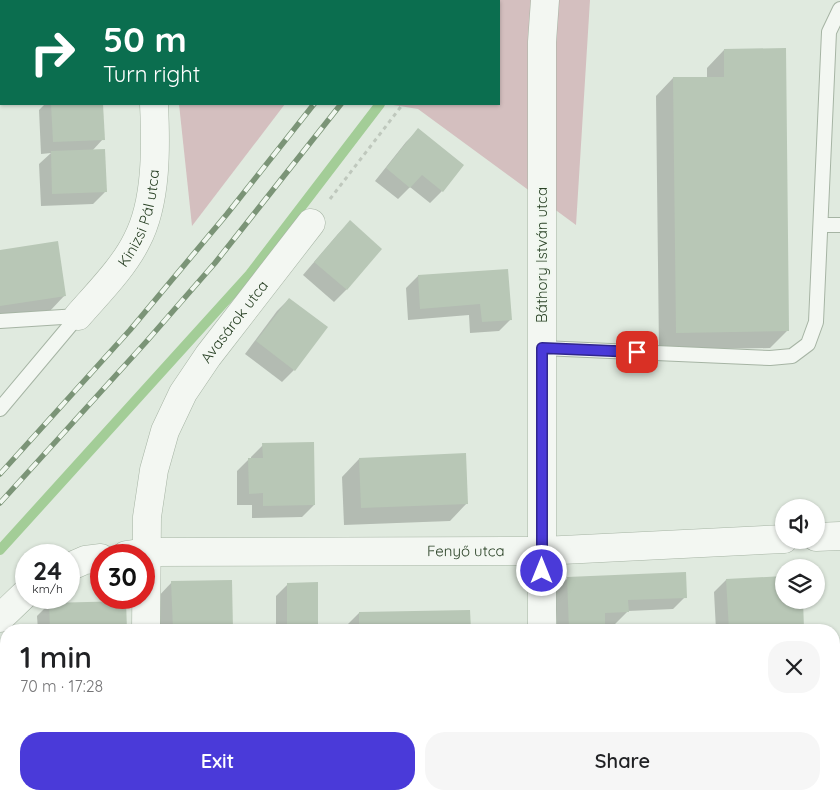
<!DOCTYPE html>
<html lang="en">
<head>
<meta charset="utf-8">
<style>
	:root { --surface:#fff; --page:#f6f6f6; --text:#202124; --muted:#757577; --accent:#4a3ad9 }
	body { margin:0; font-family:Quicksand,sans-serif; background:var(--page); color:var(--text); height:100vh; display:flex; flex-direction:column; font-size:19px; white-space:nowrap }
	* { box-sizing:border-box; margin:0 }
	p { font-size:16px; color:var(--muted) }
	.icon { flex:none; width:28px; height:28px; fill:none; stroke:currentColor; stroke-width:2; stroke-linecap:round; stroke-linejoin:round }
	.map { position:relative; flex:1; overflow:hidden }
	.sheet { position:absolute; left:0px; top:624px; width:840px; height:176px; display:flex; flex-direction:column; background:var(--surface); border-radius:20px 20px 0 0; box-shadow:0 1px 4px #0004 }
	.sheet>* { flex:none }
	.banner { position:absolute; left:0px; top:0px; width:500px; height:105px; box-shadow:0 1px 4px #0004; background:#0b6e4f; color:#fff; overflow:hidden }
	.controls { position:absolute; left:775px; top:499px; display:grid; gap:10px }
	.controls a { display:grid; place-items:center; width:50px; height:50px; border-radius:50%; background:var(--surface); box-shadow:0 1px 4px #0004; font-size:25px }
	.speed { position:absolute; left:15px; top:544px; display:flex; gap:10px; font-size:25px; font-weight:700; text-align:center }
	.speed>* { display:grid; place-content:center; width:65px; height:65px; border-radius:50%; background:var(--surface); box-shadow:0 1px 4px #0004; line-height:1 }
	.speed small { font-size:12px; font-weight:400 }
	.speed .limit { border:8px solid #d22; background:#fff; color:#111 }
	.pin { position:absolute; display:grid; place-items:center; width:42px; height:42px; color:#fff; margin:-21px; border-radius:10px; box-shadow:0 2px 8px #0006 }
	.me { position:absolute; width:55px; margin:-28px; rotate:0deg; stroke-linejoin:round; filter:drop-shadow(0 0 4px #0008) }
	.turn { display:flex; align-items:center; gap:18px; height:105px; padding:0 20px; font-size:22px }
	.turn .icon { width:65px; height:65px; stroke-width:2.5 }
	.turn b { display:block; font-size:35px; line-height:42px }
	.round { display:grid; place-items:center; flex:none; width:52px; height:52px; border-radius:20px; background:var(--page) }
	.headline { display:flex; align-items:center; justify-content:space-between; height:85px; padding:0 20px }
	h1 { font-size:30px; font-weight:600; line-height:38px }
	.action { display:flex; gap:10px; margin-top:auto; padding:10px 20px }
	.action a { flex:1; height:58px; border-radius:20px; background:var(--accent); color:#fff; font-size:20px; font-weight:600; line-height:58px; text-align:center }
	.action a+a { background:var(--page); color:var(--text) }
	.map>svg:first-child { display:block }
	.green { fill:#d4bfbf }
	.shadow { fill:#0003 }
	.lines { fill:none; stroke-linecap:round; stroke-linejoin:round }
	.stream { stroke:#a3cd97; stroke-width:10 }
	.building { fill:#b8c7b6 }
	.service-casing { stroke:#a6b4a4; stroke-width:16 }
	.minor-casing { stroke:#a6b4a4; stroke-width:29 }
	.path { stroke:#bfc8bd; stroke-width:3; stroke-dasharray:4 4; stroke-linecap:butt }
	.service { stroke:#f3f7f2; stroke-width:14 }
	.minor { stroke:#f3f7f2; stroke-width:28 }
	.rail-casing { stroke:#7b9477; stroke-width:5.5 }
	.rail { stroke:#f0f7ef; stroke-width:4; stroke-dasharray:11; stroke-linecap:butt }
	.route-casing { stroke:#30268d; stroke-width:12 }
	.route { stroke:#4a3ad9; stroke-width:9 }
	.labels { text-anchor:middle; stroke-width:4; stroke-linejoin:round; paint-order:stroke }
	.street-label { font-size:15px; fill:#2a4226; stroke:#f0f7ef }
</style>
</head>
<body>
<div class="map">
<svg width="840" height="799" viewBox="0 0 840 799">
	<rect width="100%" height="100%" fill="#e0eadf"/>
	<g class="green">
		<polygon points="444,0 590,0 576,225 418,109 387,104 499,104 499,1 443,1"/>
		<polygon points="179,104 285,104 192,226"/>
	</g>
	<g class="shadow">
		<polygon points="37,0 102,0 103,1 36,1"/>
		<rect x="157" y="0" width="65" height="1"/>
		<polygon points="724,50 787,331 770,348 659,350 656,96 673,78 707,78 707,68"/>
		<polygon points="45,104 102,104 103,139 92,151 105,192 93,204 41,206 39,164 51,153 41,154 39,110"/>
		<polygon points="418,130 442,191 430,203 410,187 398,199 375,181 406,142"/>
		<polygon points="350,222 380,249 346,290 334,302 303,275 338,234"/>
		<polygon points="0,251 65,295 48,313 0,320"/>
		<polygon points="507,270 511,319 499,331 470,333 469,315 408,320 406,288 418,276"/>
		<polygon points="289,299 294,370 282,382 245,354 277,311"/>
		<polygon points="263,445 314,505 302,517 252,518 252,505 237,505 237,471 249,459 251,459 251,457"/>
		<polygon points="359,459 467,503 450,521 344,525 342,477"/>
		<polygon points="568,578 685,597 673,609 628,611 615,624 604,624 603,630 557,630 555,590"/>
		<polygon points="726,580 784,600 801,600 803,628 801,630 716,630 714,592"/>
		<polygon points="172,582 232,630 156,630 155,600"/>
		<polygon points="288,584 317,624 311,630 276,630 276,596"/>
		<polygon points="49,604 126,630 38,630 37,616"/>
		<polygon points="359,613 470,630 342,630"/>
		<polygon points="187,794 244,794 239,799 187,799"/>
		<polygon points="367,794 390,794 390,799 316,799 320,795"/>
		<rect x="395" y="794" width="99" height="5"/>
		<polygon points="553,794 675,794 670,799 554,799"/>
		<polygon points="698,794 792,794 793,799 699,799"/>
	</g>
	<g class="lines">
		<g class="stream">
			<polyline points="454,1 454,0"/>
			<polyline points="0,550 250,274 380,104"/>
		</g>
	</g>
	<g class="building">
		<polygon points="786,48 789,331 676,333 673,77 724,77 724,49"/>
		<polygon points="51,104 103,104 105,140 53,142"/>
		<polygon points="418,128 464,165 443,192 422,175 410,188 386,168"/>
		<polygon points="105,149 107,192 52,194 51,151"/>
		<polygon points="350,220 382,249 347,290 314,262"/>
		<polygon points="58,241 66,296 0,306 0,250"/>
		<polygon points="508,269 512,320 482,322 480,304 420,309 418,275"/>
		<polygon points="289,298 328,327 295,371 256,341"/>
		<polygon points="314,442 315,505 263,506 263,493 249,494 248,458 263,458 262,443"/>
		<polygon points="466,453 468,504 361,508 359,458"/>
		<polygon points="686,572 687,598 628,600 629,612 605,613 605,630 569,630 567,577"/>
		<polygon points="784,576 784,600 803,600 804,629 786,630 729,630 726,579"/>
		<polygon points="232,580 233,630 173,630 171,581"/>
		<polygon points="318,582 318,625 287,625 287,583"/>
		<polygon points="126,601 127,630 50,630 49,603"/>
		<polygon points="470,610 471,630 359,630 359,612"/>
		<polygon points="0,682 6,688 6,720 0,726"/>
		<polygon points="319,794 391,794 391,799 320,799"/>
		<rect x="413" y="794" width="82" height="5"/>
		<polygon points="571,794 619,794 620,799 572,799"/>
		<polygon points="711,794 794,794 794,799 712,799"/>
	</g>
	<g class="lines">
		<g class="service-casing">
			<g id="service">
				<polyline points="821,225 840,225"/>
				<polyline points="0,321 78,316"/>
				<polyline points="542,348 770,358 792,356 808,344 816,322 829,32 840,9"/>
				<polyline points="0,409 78,316"/>
			</g>
		</g>
		<g class="minor-casing">
			<g id="minor">
				<polyline points="152,0 152,1"/>
				<path id="s1" d="M78,316C98,293 124,267 137,240C157,202 156,146 154,104"/>
				<polyline points="816,537 840,536"/>
				<path id="s2" d="M126,555L147,552L542,551L784,539"/>
				<polyline points="69,567 85,560 101,558"/>
				<polyline points="0,618 26,593"/>
				<path id="s3" d="M146,630L147,517L154,470L165,431L183,393L208,356L311,223"/>
				<polyline points="542,630 542,42 545,0"/>
				<polyline points="543,794 543,799"/>
				<polyline points="146,799 146,794"/>
			</g>
		</g>
		<g class="path">
			<polyline points="482,1 483,0"/>
			<polyline points="330,199 403,104"/>
		</g>
		<use href="#service" class="service"/>
		<use href="#minor" class="minor"/>
		<g class="rail-casing">
			<g id="rail">
				<polyline points="390,1 391,0"/>
				<polyline points="417,1 417,0"/>
				<polyline points="0,474 130,330 227,214 314,104"/>
				<polyline points="0,503 146,342 215,263 341,104"/>
			</g>
		</g>
		<use href="#rail" class="rail"/>
	</g>
	<g class="lines">
		<g class="route-casing">
			<polyline id="route" points="542,571 542,348 637,352"/>
		</g>
		<use href="#route" class="route"/>
	</g>
	<g class="labels">
		<g class="street-label">
			<text dy="5" stroke="none"><textPath href="#s1" startOffset="118">Kinizsi Pál utca</textPath></text>
			<text transform="translate(542 255) rotate(-90)" y="5">Báthory István utca</text>
			<text dy="5" stroke="none"><textPath href="#s3" startOffset="331">Avasárok utca</textPath></text>
			<text dy="5" stroke="none"><textPath href="#s2" startOffset="340">Fenyő utca</textPath></text>
		</g>
	</g>
</svg>
<div class="controls">
<a><svg class="icon" aria-label="sound" viewBox="0 0 24 24"><path d="M4 9h4l5-4v14l-5-4H4zM17 9q2 3 0 6"/></svg></a>
<a><svg class="icon" aria-label="layers" viewBox="0 0 24 24"><path d="M12 4l9 5-9 5-9-5zM3 14l9 5 9-5"/></svg></a>
</div>
<div class="speed"><div>24<small>km/h</small></div><div class="limit">30</div></div>
<div class="pin" style="left:637px;top:352px;background:#d93025"><svg class="icon" aria-label="arrive" viewBox="0 0 24 24"><path d="M6 21V4h12l-3 4 3 4H6"/></svg></div>
<svg class="me" style="left:542px;top:571px" viewBox="-20 -20 40 40"><circle r="17" fill="#4a3ad9" stroke="#fff" stroke-width="3"/><path d="M0-11L8 9 0 5-8 9z" fill="#fff"/></svg>
<div class="banner">
<div class="turn"><svg class="icon" aria-label="right" viewBox="0 0 24 24"><path d="M7 20v-9h11M14 6l5 5-5 5"/></svg><div><b>50 m</b>Turn right</div></div>
</div>
<section class="sheet">
<div class="headline"><div><h1>1 min</h1><p>70 m · 17:28</p></div><a class="round"><svg class="icon" aria-label="close" viewBox="0 0 24 24"><path d="M6 6l12 12M18 6L6 18"/></svg></a></div>
<div class="action"><a>Exit</a><a>Share</a></div>
</section>
</div>
</body>
</html>
